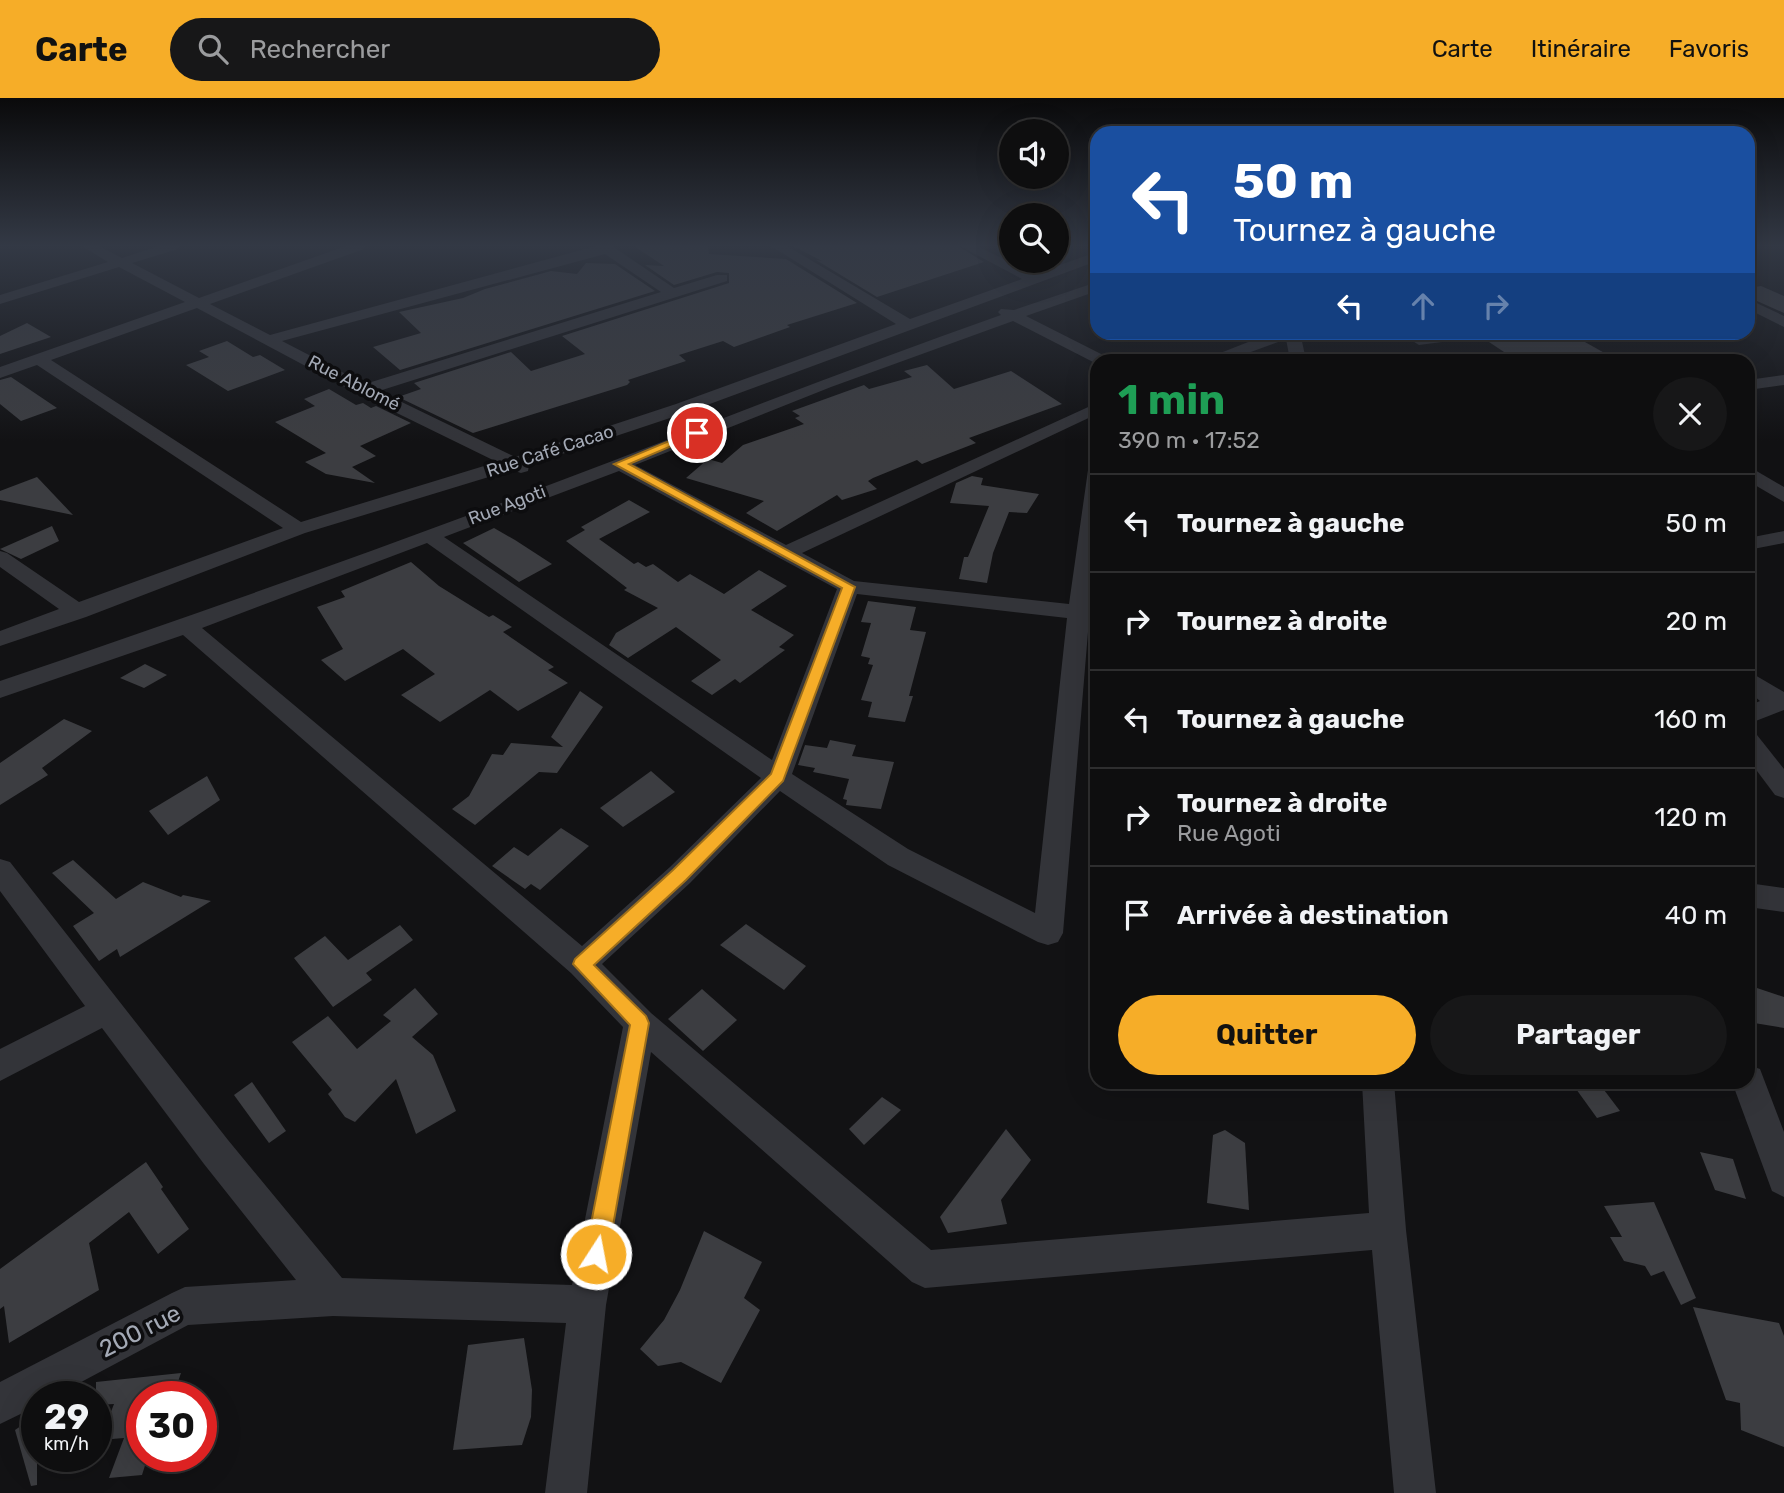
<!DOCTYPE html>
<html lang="fr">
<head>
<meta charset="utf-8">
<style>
	:root { --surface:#0e0e0f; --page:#171718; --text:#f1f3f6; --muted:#9b9c9e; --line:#2e2e2f; --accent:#f6ad28 }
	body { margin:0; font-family:Rubik,sans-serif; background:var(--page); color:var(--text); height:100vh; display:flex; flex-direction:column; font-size:26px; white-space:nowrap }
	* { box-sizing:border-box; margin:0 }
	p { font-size:23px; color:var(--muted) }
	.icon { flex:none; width:38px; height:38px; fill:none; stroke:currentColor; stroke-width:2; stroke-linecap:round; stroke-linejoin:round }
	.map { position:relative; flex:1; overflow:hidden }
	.side { position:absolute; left:1090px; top:256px; width:665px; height:735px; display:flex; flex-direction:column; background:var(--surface); border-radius:21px; box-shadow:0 7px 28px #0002,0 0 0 2px var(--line) }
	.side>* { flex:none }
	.guide { position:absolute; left:1090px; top:28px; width:665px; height:214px; border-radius:21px; box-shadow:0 7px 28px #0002,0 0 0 2px var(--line); background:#1a4fa0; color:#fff; overflow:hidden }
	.tools { position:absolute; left:999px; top:21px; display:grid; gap:14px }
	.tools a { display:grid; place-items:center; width:70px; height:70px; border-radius:50%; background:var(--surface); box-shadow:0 7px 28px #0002,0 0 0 2px var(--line); font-size:35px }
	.speed { position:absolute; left:21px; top:1283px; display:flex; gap:14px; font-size:35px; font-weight:700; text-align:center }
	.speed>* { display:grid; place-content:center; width:91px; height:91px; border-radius:50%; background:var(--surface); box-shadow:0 7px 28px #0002,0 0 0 2px var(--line); line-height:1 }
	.speed small { font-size:18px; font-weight:400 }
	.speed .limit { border:10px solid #d22; background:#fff; color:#111 }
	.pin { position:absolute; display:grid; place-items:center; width:60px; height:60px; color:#fff; margin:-30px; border:4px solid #fff; border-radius:50%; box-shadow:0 2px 7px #0007 }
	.me { position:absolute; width:77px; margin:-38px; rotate:11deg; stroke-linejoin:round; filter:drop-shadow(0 0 5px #0008) }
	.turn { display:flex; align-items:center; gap:24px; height:147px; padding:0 28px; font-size:32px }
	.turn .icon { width:91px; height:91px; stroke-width:2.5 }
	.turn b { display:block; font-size:49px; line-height:60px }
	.lanes { display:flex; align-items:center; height:66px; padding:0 28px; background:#0003; justify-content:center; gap:35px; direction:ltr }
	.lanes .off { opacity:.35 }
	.round { display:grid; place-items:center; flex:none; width:74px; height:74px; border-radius:37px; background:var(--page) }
	.headline { display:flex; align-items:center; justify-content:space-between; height:119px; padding:0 28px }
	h1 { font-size:42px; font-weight:700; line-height:52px; color:#1e9e55 }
	.cta { display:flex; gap:14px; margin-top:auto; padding:14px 28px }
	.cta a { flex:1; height:80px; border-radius:42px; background:var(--accent); color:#111; font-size:28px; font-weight:700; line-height:80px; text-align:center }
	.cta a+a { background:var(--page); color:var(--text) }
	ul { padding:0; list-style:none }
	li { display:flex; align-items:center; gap:21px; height:98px; padding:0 28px; border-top:2px solid var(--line) }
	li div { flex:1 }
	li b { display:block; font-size:26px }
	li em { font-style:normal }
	header { display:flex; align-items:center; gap:42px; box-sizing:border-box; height:98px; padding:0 35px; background:var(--accent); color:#111 }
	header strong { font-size:33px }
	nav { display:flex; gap:38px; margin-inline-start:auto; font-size:24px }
	.search { width:490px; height:63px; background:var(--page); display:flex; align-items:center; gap:18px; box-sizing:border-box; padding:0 24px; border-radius:38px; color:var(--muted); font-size:26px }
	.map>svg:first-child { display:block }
	.building { fill:#3c3d41 }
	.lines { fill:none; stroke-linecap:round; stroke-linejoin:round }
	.minor { fill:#333439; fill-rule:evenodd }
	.route { fill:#f6ad28; stroke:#a0701a; stroke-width:2 }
	.labels { text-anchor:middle; stroke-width:7; stroke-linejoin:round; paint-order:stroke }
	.far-street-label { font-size:18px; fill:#a3a9b5; stroke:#0d0d0f }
	.near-street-label { font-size:24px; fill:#a3a9b5; stroke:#0d0d0f }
</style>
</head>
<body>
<header>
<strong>Carte</strong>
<div class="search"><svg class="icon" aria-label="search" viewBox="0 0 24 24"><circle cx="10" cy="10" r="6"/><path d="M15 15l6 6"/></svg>Rechercher</div>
<nav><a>Carte</a><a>Itinéraire</a><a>Favoris</a></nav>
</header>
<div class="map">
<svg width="1784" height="1395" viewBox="0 0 1784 1395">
	<rect width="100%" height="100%" fill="#121214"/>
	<g class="building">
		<polygon points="634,148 708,148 709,156 786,161 857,205 787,227 790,229 734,249 723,243 679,257 686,263 628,282 630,284 627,287 473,335 398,299 421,291 414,285 511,254 531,273 585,256 562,238 729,185 729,175 717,174 674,187 645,167 664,168"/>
		<polygon points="793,148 958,148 984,164 877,199 816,162 822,163"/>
		<polygon points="586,165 615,166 655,193 400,272 373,249 421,235 399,214 463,200 485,191 551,173 577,176"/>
		<polygon points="1761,188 1784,198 1784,215 1748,199 1748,190"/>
		<polygon points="27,225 51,239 0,256 0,238"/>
		<polygon points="1505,234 1567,234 1610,258 1560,262 1516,262 1483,240"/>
		<polygon points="227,243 253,259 260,257 285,272 228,293 186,267 209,259 199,253"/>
		<polygon points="927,267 954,291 1011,273 1062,306 969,340 976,345 922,366 917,362 873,380 868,383 877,391 842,402 837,397 777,433 746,415 764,403 686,380 708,361 722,365 743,347 804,326 795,320 800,318 792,313 864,287 869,291 912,279 904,273"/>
		<polygon points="11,279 57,310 21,323 0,306 0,282"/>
		<polygon points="329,291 356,307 363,305 371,310 376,308 411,325 360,348 376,358 352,369 375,385 326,376 305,364 326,355 275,324 315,308 304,301"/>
		<polygon points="972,378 983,380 981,387 1039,396 1027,415 1009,414 993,455 987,485 959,481 964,459 968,459 989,408 950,405 956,385"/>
		<polygon points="37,379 73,417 0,402 0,393"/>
		<polygon points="629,402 650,414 599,441 634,466 638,464 646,469 653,466 678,484 690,476 724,496 759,472 787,488 751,512 794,537 779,549 785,552 740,585 735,581 712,597 691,583 721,562 676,529 628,560 609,547 616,535 658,510 624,492 627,490 566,443 585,432 581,429"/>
		<polygon points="52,428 59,443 21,461 0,451"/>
		<polygon points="494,430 515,442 552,466 519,484 463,445"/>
		<polygon points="411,464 439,488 489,519 493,517 512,529 503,534 554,569 548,572 568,585 518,613 490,592 440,624 401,597 435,576 403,551 345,583 321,562 343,551 317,509 345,499 341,493"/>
		<polygon points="868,503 916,509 910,532 926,534 909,598 913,598 905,624 868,619 872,604 861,602 873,567 868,566 870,560 861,558 871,525 861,524"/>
		<polygon points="145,566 167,577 144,590 120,580"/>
		<polygon points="580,593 603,609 557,675 539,674 475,727 452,711 469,698 492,656 503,657 511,645 563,649 551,639"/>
		<polygon points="64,621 92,633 42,670 48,677 0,707 0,665"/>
		<polygon points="830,642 856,647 852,658 894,664 881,711 846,707 847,702 843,701 849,681 813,674 815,670 798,667 805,647 827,650"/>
		<polygon points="651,673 675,694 623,729 600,710"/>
		<polygon points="207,678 220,702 168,737 149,713"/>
		<polygon points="561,730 589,748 540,792 531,786 525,791 492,768 514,749 528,758"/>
		<polygon points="73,762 116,801 143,784 181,799 183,797 211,803 120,859 117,851 99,863 73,828 94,815 52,775"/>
		<polygon points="746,826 806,868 784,892 720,847"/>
		<polygon points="400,827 413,842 366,875 372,882 333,909 294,860 325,838 348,862"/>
		<polygon points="1748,887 1784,899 1784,930 1748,924"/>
		<polygon points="415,890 438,916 412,939 433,957 456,1013 416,1036 396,981 355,1024 345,1019 328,996 332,992 292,944 328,918 357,951 391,923 383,917"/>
		<polygon points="702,891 737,922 703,953 668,921"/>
		<polygon points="252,984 286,1033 269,1045 234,997"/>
		<polygon points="1571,984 1598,984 1620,1013 1597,1020"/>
		<polygon points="882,999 901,1012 864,1047 849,1031"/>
		<polygon points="1006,1031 1031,1062 1001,1102 1007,1126 948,1135 940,1119"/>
		<polygon points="1225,1032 1245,1045 1249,1112 1207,1105 1213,1037"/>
		<polygon points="1700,1054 1733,1061 1746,1101 1715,1092"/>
		<polygon points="146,1064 163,1089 161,1091 189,1131 158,1156 129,1114 89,1145 99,1192 9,1245 4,1208 0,1211 0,1171"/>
		<polygon points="1654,1104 1696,1200 1681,1207 1664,1173 1651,1178 1645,1168 1624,1163 1610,1139 1622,1139 1604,1108"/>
		<polygon points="704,1133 762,1164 744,1200 760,1212 721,1285 681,1264 658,1268 640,1251 664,1222 680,1192"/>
		<polygon points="1693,1209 1779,1225 1784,1238 1784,1349 1741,1332 1740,1305 1726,1302"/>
		<polygon points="524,1240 532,1292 531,1319 522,1347 453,1352 468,1247"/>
		<polygon points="181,1275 173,1298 142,1298 142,1358 148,1358 142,1377 109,1380 124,1340 100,1342 114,1306 96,1307 96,1284"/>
		<polygon points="37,1317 37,1387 31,1388 15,1332"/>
	</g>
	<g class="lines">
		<g class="minor">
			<path d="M82,148H99L122,160L159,148H180L178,151L132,165L199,200L346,148H366L364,151L210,206L270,237L596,148H612L674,190L717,177H727V183L379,293L515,359L676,306L896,226L771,148H787L910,221L1022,181L960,148H977L1034,176L1097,154V163L688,314L529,367L528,373L521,375L512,372L305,435L86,519L0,548V533L59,511L0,469V453L7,455L79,504L283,430L37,267L0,280V269L185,204L119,169L0,206V197L108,164ZM605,156L661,194L365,286L282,243ZM197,210L358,296L497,364L301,424L51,262Z"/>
			<path d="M1097,184V193L1026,218L1107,259L1109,262H1097L1095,265L1013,223L831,289L635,367L786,447L1097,305V316L802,455L854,483L1069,506L1088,372L1097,366V450L1091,508L1097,509V523L1089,522L1063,835L1058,844L1048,847L1038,844L888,767L780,693L690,785L602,866L651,915L931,1152L1369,1115L1362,984H1394L1406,1132L1436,1395H1394L1372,1152L925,1190L912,1184L651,954L606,1207L587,1395H545L566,1225L333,1218L188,1227L55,1298H37V1308L0,1326V1284L172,1195L185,1189L296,1182L204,1066L102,930L0,983V951L85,908L0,793V761L10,764L228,1042L342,1180L572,1187L623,929L571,875L183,537L0,600V583C206,513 411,440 615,362C743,312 871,263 1001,217L998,214L1001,211L1014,212ZM619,373L837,491L772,662L444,439ZM427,445L761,680L670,769L582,848L202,530ZM857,496L1067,520L1035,815L908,751L792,676Z"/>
			<polygon points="1748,201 1784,218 1784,229 1748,211"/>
			<polygon points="1274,234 1300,234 1306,262 1290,262 1286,241 1229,262 1208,262 1210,259"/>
			<polygon points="1441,234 1487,234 1480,239 1419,247 1411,242 1413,239"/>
			<polygon points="1784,277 1784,287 1748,292 1748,282"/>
			<polygon points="1748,368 1784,389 1784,404 1748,383"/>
			<polygon points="1784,433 1784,445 1748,452 1748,440"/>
			<polygon points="1748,573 1784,594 1784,612 1748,626 1748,608 1760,603 1748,593"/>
			<polygon points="1748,634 1757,637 1784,671 1784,700 1775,697 1748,661"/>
			<polygon points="1748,785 1784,790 1784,814 1748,809"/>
			<polygon points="1748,967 1760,971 1784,1034 1784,1099 1772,1093 1732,984 1748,984"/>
		</g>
	</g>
	<linearGradient id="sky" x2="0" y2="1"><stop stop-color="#0a0a0b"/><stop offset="0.43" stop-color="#333945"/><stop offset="1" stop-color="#333945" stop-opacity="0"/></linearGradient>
	<rect width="1784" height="343" fill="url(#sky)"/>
	<polygon class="route" points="693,333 702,335 629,366 855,489 783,683 686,782 594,867 646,918 649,925 608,1156 604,1164 596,1167 588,1164 585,1156 630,927 573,866 575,861 673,772 771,676 842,490 614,366"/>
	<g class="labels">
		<g class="far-street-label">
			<text transform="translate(354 285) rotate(27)" y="6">Rue Ablomé</text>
			<text transform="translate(550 353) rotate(-18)" y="6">Rue Café Cacao</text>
			<text transform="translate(507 407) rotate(-21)" y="6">Rue Agoti</text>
		</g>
		<g class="near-street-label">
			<text transform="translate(140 1233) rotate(-27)" y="8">200 rue</text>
		</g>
	</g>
</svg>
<div class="tools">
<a><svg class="icon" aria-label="sound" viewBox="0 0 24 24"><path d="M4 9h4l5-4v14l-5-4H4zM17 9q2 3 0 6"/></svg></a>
<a><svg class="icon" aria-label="search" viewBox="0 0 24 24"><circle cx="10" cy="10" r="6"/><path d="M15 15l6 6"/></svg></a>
</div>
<div class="speed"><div>29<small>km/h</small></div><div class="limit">30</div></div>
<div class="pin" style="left:697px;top:335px;background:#d93025"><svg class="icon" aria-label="arrive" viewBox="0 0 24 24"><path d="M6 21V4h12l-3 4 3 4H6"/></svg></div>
<svg class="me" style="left:596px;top:1156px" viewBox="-20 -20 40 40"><circle r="17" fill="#f6ad28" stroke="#fff" stroke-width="3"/><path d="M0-11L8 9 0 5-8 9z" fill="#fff"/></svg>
<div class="guide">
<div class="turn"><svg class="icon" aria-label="left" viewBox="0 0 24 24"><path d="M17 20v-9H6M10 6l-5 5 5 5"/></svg><div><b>50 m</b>Tournez à gauche</div></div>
<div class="lanes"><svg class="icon" aria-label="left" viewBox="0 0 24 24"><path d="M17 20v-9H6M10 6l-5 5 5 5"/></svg><svg class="icon off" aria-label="ahead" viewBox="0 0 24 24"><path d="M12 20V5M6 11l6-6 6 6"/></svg><svg class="icon off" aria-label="right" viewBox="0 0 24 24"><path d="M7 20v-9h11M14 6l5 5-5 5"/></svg></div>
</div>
<section class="side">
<div class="headline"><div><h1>1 min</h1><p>390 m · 17:52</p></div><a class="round"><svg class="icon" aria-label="close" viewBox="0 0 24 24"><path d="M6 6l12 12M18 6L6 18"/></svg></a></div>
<ul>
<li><svg class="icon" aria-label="left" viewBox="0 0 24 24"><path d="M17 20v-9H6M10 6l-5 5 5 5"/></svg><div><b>Tournez à gauche</b></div><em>50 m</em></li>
<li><svg class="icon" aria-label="right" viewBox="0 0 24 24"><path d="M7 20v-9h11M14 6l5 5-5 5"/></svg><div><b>Tournez à droite</b></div><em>20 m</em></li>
<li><svg class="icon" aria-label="left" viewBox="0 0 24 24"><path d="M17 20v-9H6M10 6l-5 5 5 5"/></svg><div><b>Tournez à gauche</b></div><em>160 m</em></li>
<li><svg class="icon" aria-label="right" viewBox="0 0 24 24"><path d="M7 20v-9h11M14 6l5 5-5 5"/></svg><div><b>Tournez à droite</b><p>Rue Agoti</p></div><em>120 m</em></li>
<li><svg class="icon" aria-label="arrive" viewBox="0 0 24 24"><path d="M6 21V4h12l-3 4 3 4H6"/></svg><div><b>Arrivée à destination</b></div><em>40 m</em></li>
</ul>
<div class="cta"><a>Quitter</a><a>Partager</a></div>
</section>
</div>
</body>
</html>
